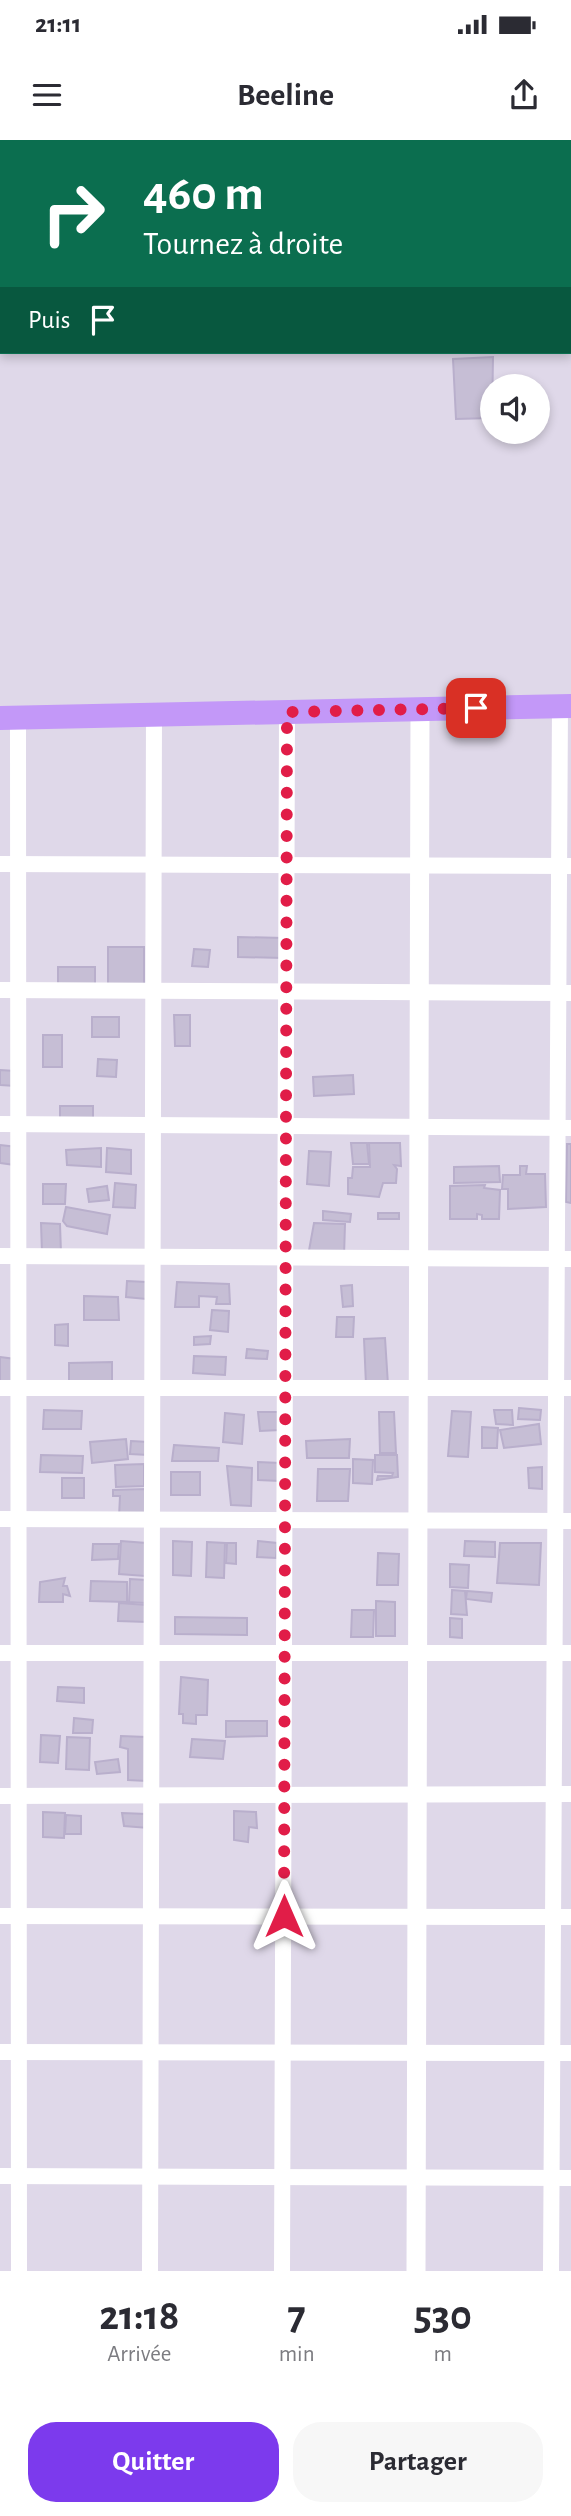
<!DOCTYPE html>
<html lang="fr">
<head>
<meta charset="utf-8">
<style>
	:root { --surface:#fff; --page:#f7f7f7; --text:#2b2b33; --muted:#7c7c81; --accent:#7c3aed }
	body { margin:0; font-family:"Alegreya Sans",sans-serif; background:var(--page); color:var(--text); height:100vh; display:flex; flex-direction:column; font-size:26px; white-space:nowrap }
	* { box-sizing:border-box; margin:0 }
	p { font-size:23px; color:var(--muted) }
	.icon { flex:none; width:38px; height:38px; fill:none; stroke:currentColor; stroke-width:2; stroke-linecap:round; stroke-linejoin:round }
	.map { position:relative; height:2131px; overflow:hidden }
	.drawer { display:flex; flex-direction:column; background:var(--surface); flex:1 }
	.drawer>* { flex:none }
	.guide { position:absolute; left:0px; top:0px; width:572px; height:214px; box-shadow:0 4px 10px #0003; background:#0b6e4f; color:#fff; overflow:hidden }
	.buttons { position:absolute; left:480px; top:234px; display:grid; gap:14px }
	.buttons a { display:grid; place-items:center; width:70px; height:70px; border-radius:50%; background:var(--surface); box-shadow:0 4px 10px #0003; font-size:35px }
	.pin { position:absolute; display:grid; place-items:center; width:60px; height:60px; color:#fff; margin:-30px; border-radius:14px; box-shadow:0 4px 10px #0006 }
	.me { position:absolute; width:77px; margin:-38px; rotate:0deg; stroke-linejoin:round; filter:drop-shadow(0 0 5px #0008) }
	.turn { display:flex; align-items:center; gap:24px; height:147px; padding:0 28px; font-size:32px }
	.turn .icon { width:91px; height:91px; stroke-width:2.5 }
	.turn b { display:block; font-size:49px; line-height:60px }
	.then { display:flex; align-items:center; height:66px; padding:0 28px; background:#0003; gap:14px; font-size:26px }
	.eta { display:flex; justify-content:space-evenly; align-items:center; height:119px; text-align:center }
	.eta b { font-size:42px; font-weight:600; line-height:49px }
	.cta { display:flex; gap:14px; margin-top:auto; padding:14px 28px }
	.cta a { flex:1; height:80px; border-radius:28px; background:var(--accent); color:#fff; font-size:28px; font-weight:600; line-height:80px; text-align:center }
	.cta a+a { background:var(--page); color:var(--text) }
	.status { display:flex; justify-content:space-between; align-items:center; height:49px; padding:0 35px; background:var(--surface); direction:ltr }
	.status svg { height:19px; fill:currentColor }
	header { display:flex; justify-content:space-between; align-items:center; height:91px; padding:0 28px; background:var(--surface); font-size:32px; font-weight:600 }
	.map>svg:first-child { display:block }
	.residential { fill:#dfd8e9; fill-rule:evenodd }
	.building { fill:#c6bed5; stroke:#b9afcc; stroke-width:2 }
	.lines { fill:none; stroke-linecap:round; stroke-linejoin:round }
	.minor { stroke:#fff; stroke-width:16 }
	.tertiary { stroke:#fff; stroke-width:19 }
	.primary { stroke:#c398f8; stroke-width:24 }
	.route { stroke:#e11d48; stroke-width:12; stroke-dasharray:0 21.6 }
</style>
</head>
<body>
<div class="status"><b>21:11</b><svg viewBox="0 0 49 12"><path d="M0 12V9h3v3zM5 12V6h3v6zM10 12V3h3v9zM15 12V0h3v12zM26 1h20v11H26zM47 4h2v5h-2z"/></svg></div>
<header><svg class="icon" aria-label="menu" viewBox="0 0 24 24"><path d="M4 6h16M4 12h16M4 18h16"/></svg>Beeline<svg class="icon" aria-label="share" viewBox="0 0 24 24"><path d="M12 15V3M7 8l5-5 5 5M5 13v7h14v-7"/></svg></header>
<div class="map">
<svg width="571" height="2131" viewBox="0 0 571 2131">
	<rect width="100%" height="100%" fill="#eae5f1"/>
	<path class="residential" d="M0,0H571V2131H0ZM2,2H570V212H2ZM492,247H537V292H492Z"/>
	<g class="building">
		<polygon points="493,217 492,278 456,279 453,219"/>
		<polygon points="238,797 284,798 283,818 238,817"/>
		<rect x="108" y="807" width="36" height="37"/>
		<polygon points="194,809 210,810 208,827 192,826"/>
		<rect x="58" y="827" width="37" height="21"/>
		<polygon points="174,875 190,875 190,906 175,906"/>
		<rect x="92" y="877" width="27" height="20"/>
		<rect x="43" y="895" width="19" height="32"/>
		<polygon points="98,919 117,920 116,937 97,936"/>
		<polygon points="0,930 15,931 15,946 0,945"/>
		<polygon points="353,935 354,954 314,956 313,937"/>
		<rect x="60" y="966" width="33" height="15"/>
		<polygon points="351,1003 367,1003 369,1024 353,1024"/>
		<polygon points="369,1003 400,1003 401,1026 394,1025 397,1029 396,1043 383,1043 379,1057 348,1054 348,1038 352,1038 353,1027 370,1027"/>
		<polygon points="567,1004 571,1004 571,1063 566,1062"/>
		<polygon points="0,1005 17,1007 15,1025 0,1023"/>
		<polygon points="101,1008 101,1027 67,1025 66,1010"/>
		<polygon points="107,1008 131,1010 131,1034 106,1032"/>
		<polygon points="309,1011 331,1012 329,1046 307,1044"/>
		<polygon points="499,1026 500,1042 454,1043 454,1027"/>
		<polygon points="520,1026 527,1026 526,1034 545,1034 546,1067 508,1069 508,1049 502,1049 503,1035 520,1035"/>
		<polygon points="115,1043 136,1045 135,1068 113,1067"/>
		<polygon points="43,1044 66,1044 65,1064 43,1064"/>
		<polygon points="485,1045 484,1048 500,1050 499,1079 482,1079 482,1075 477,1074 477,1079 450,1079 450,1046"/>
		<polygon points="107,1046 109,1060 89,1062 87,1049"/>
		<polygon points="66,1067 110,1075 107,1094 67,1086 63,1081"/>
		<polygon points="323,1071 351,1074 350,1082 323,1080"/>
		<rect x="378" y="1073" width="21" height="6"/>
		<polygon points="41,1083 60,1084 61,1113 42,1113"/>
		<polygon points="314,1083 345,1084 344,1116 308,1116"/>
		<polygon points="127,1141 146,1142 146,1159 126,1157"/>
		<polygon points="177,1142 229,1144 230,1164 216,1164 217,1157 199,1156 199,1167 175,1167"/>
		<polygon points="352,1145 353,1166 343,1167 341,1146"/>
		<polygon points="84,1156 118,1157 119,1180 84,1180"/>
		<polygon points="212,1170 229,1171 228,1192 210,1190"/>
		<polygon points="337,1177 354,1177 353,1197 336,1197"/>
		<polygon points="68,1184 68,1206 55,1205 55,1185"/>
		<polygon points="211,1196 210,1204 194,1205 194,1197"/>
		<polygon points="385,1198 388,1245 366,1245 364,1199"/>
		<polygon points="247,1209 268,1211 267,1219 246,1218"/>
		<polygon points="194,1216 226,1217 225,1235 193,1233"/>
		<polygon points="0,1217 15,1219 15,1245 0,1245"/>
		<polygon points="112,1222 112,1241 69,1241 69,1223"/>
		<polygon points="519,1268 541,1270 540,1280 518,1279"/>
		<polygon points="44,1270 82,1271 81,1289 43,1289"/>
		<polygon points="494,1270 512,1270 513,1285 496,1284"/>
		<polygon points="452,1271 471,1272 468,1317 448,1316"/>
		<polygon points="258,1272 279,1272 280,1290 260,1291"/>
		<polygon points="379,1272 394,1272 396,1313 380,1313"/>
		<polygon points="225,1273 244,1275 242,1304 223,1302"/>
		<polygon points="539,1284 541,1304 504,1308 500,1290"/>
		<polygon points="482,1287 498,1288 497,1308 482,1308"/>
		<polygon points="126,1299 128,1319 92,1323 90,1302"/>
		<polygon points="350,1299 349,1318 307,1318 306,1301"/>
		<polygon points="131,1301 148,1302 148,1315 130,1314"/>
		<polygon points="174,1305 219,1308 218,1321 172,1321"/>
		<polygon points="41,1315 83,1316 82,1333 40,1332"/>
		<polygon points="375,1315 397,1315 398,1337 377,1340 378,1336 392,1336 393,1333 375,1332"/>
		<polygon points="353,1319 373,1320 372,1344 353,1343"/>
		<polygon points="258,1322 280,1323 280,1341 258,1340"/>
		<polygon points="144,1324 144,1346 116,1347 115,1325"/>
		<polygon points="227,1326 252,1328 251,1366 231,1365"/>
		<polygon points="542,1327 542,1349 529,1348 528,1328"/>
		<polygon points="318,1329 350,1329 348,1361 317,1361"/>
		<rect x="171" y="1332" width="29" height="23"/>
		<rect x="62" y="1338" width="22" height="20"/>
		<polygon points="146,1349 146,1377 119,1377 120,1356 113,1356 113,1350"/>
		<polygon points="121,1401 146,1403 145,1436 119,1434"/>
		<polygon points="173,1401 192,1402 191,1436 173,1435"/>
		<polygon points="258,1401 277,1403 276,1418 257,1417"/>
		<polygon points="465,1401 495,1402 495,1417 464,1416"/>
		<polygon points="207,1402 225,1403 224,1438 206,1437"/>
		<polygon points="227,1403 236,1403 236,1424 226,1423"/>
		<polygon points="500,1403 541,1403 539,1445 497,1443"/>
		<polygon points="93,1404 119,1404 118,1419 92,1420"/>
		<polygon points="378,1413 399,1414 398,1445 377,1445"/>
		<polygon points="450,1424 469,1425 468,1448 450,1447"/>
		<polygon points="65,1438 63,1446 67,1446 70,1456 63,1454 63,1462 39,1462 40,1442"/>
		<polygon points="130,1439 146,1440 145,1463 129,1462"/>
		<polygon points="91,1441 127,1442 127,1462 90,1461"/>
		<polygon points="452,1450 465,1451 467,1475 451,1474"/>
		<polygon points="467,1451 492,1453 491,1462 466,1459"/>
		<polygon points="376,1461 395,1462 395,1496 376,1496"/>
		<polygon points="119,1463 147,1465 147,1482 118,1481"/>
		<polygon points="352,1470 374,1470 373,1497 351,1497"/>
		<polygon points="175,1477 247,1478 247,1495 175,1494"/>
		<polygon points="450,1478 462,1479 462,1498 450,1497"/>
		<polygon points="181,1537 208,1540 207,1575 196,1575 196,1584 183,1583 183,1574 179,1574"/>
		<polygon points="58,1547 84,1548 84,1563 57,1561"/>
		<polygon points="74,1578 93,1580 92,1593 73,1593"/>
		<polygon points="226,1581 267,1581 267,1596 226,1597"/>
		<polygon points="41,1595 60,1596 58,1623 40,1622"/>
		<polygon points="121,1596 146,1597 147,1641 128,1640 128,1609 120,1607"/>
		<polygon points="67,1597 90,1598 89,1630 66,1629"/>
		<polygon points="192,1599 225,1601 223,1619 190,1617"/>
		<polygon points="118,1619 120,1632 97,1634 95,1622"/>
		<polygon points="234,1671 256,1672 257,1688 249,1687 248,1702 234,1700"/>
		<polygon points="43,1672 65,1673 64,1698 43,1697"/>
		<polygon points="122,1673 146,1674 148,1688 124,1686"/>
		<polygon points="66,1675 81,1676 81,1694 65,1694"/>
	</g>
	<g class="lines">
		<g class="minor">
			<polyline points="182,2 182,0"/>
			<polyline points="301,2 306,0"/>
			<polyline points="0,93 2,93"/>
			<polyline points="18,578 19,2131"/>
			<polyline points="0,724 571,726"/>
			<polyline points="0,850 571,853"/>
			<polyline points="0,984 571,988"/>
			<polyline points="0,1116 571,1119"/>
			<polyline points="0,1248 571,1248"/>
			<polyline points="0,1379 571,1381"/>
			<polyline points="0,1513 571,1513"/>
			<polyline points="0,1656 571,1654"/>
			<polyline points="0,1776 571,1777"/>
			<polyline points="0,1912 571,1913"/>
			<polyline points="0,2036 571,2038"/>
			<polyline points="150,2131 154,573"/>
			<polyline points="282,2131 287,572"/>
			<polyline points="551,2131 560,566"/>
		</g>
		<polyline class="tertiary" points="416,2131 420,569"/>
		<polyline class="primary" points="0,578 571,566"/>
	</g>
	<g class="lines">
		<polyline class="route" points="284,1776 287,572 476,568"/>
	</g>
</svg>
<div class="buttons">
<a><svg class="icon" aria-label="sound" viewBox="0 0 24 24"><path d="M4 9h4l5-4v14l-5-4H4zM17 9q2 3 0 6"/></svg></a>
</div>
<div class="pin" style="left:476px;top:568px;background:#d93025"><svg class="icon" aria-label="arrive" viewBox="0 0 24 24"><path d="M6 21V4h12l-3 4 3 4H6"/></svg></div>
<svg class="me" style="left:284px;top:1776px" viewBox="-20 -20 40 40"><path d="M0-17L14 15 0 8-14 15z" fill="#e11d48" stroke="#fff" stroke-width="4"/></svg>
<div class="guide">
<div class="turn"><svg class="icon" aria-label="right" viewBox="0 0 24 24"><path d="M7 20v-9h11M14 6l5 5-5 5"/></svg><div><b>460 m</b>Tournez à droite</div></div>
<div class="then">Puis<svg class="icon" aria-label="arrive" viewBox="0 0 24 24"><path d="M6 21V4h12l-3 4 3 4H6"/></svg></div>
</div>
</div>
<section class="drawer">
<div class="eta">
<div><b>21:18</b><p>Arrivée</p></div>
<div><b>7</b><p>min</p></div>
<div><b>530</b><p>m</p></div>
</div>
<div class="cta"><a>Quitter</a><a>Partager</a></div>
</section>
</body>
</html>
